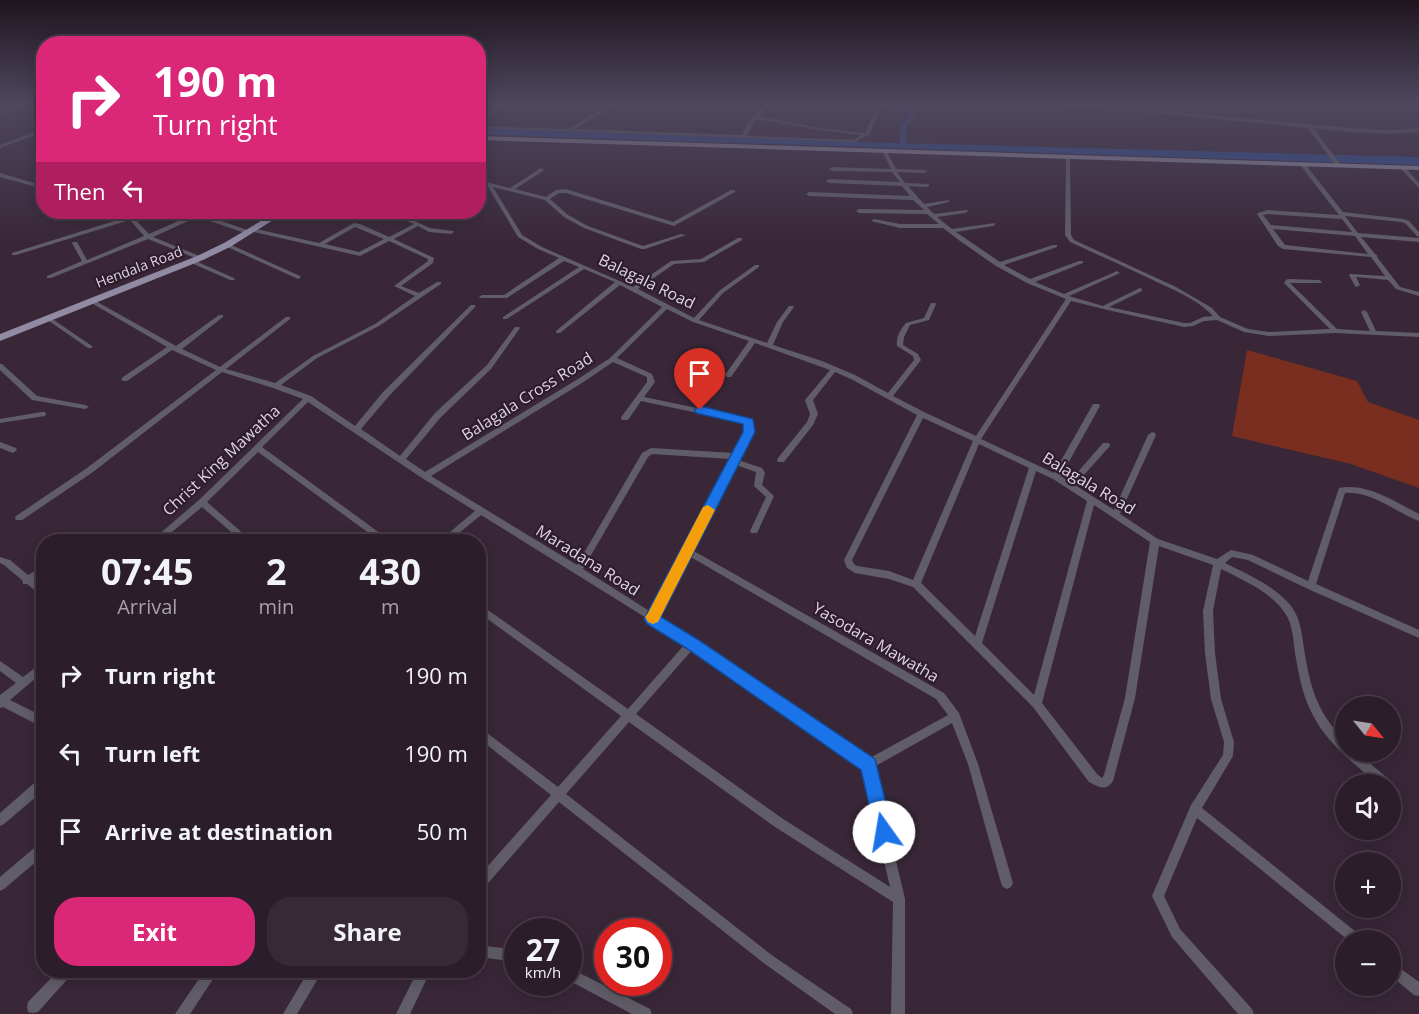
<!DOCTYPE html>
<html lang="en">
<head>
<meta charset="utf-8">
<style>
	:root { --surface:#2b1d2a; --page:#372a36; --text:#f1f3f6; --muted:#a6a2a8; --line:#473b47; --accent:#db2777 }
	body { margin:0; font-family:"Open Sans",sans-serif; background:var(--page); color:var(--text); height:100vh; display:flex; flex-direction:column; font-size:22px; white-space:nowrap }
	* { box-sizing:border-box; margin:0 }
	p { font-size:20px; color:var(--muted) }
	.icon { flex:none; width:33px; height:33px; fill:none; stroke:currentColor; stroke-width:2; stroke-linecap:round; stroke-linejoin:round }
	.map { position:relative; flex:1; overflow:hidden }
	.sheet { position:absolute; left:36px; top:534px; width:450px; height:444px; display:flex; flex-direction:column; background:var(--surface); border-radius:24px; box-shadow:0 3px 15px #0003,0 0 0 2px var(--line) }
	.sheet>* { flex:none }
	.guide { position:absolute; left:36px; top:36px; width:450px; height:183px; border-radius:24px; box-shadow:0 3px 15px #0003,0 0 0 2px var(--line); background:#db2777; color:#fff; overflow:hidden }
	.needle { width:39px; rotate:120deg }
	.tools { position:absolute; left:1335px; top:696px; display:grid; gap:12px }
	.tools a { display:grid; place-items:center; width:66px; height:66px; border-radius:50%; background:var(--surface); box-shadow:0 3px 15px #0003,0 0 0 2px var(--line); font-size:30px }
	.speed { position:absolute; left:504px; top:918px; display:flex; gap:12px; font-size:30px; font-weight:700; text-align:center }
	.speed>* { display:grid; place-content:center; width:78px; height:78px; border-radius:50%; background:var(--surface); box-shadow:0 3px 15px #0003,0 0 0 2px var(--line); line-height:1 }
	.speed small { font-size:15px; font-weight:400 }
	.speed .limit { border:9px solid #d22; background:#fff; color:#111 }
	.pin { position:absolute; display:grid; place-items:center; width:51px; height:51px; color:#fff; margin:-62px -26px; border-radius:50% 50% 50% 0; rotate:-45deg; box-shadow:0 0 6px #0007 }
	.pin .icon { rotate:45deg }
	.me { position:absolute; width:66px; margin:-33px; rotate:347deg; stroke-linejoin:round; filter:drop-shadow(0 0 4px #0008) }
	.turn { display:flex; align-items:center; gap:21px; height:126px; padding:0 18px; font-size:27px }
	.turn .icon { width:78px; height:78px; stroke-width:2.5 }
	.turn b { display:block; font-size:42px; line-height:51px }
	.then { display:flex; align-items:center; height:57px; padding:0 18px; background:#0003; gap:12px; font-size:22px }
	.eta { display:flex; justify-content:space-evenly; align-items:center; height:102px; text-align:center }
	.eta b { font-size:36px; font-weight:700; line-height:42px }
	.button { display:flex; gap:12px; margin-top:auto; padding:12px 18px }
	.button a { flex:1; height:69px; border-radius:24px; background:var(--accent); color:#fff; font-size:24px; font-weight:700; line-height:69px; text-align:center }
	.button a+a { background:var(--page); color:var(--text) }
	ul { padding:0; list-style:none }
	li { display:flex; align-items:center; gap:18px; height:78px; padding:0 18px }
	li div { flex:1 }
	li b { display:block; font-size:22px }
	li em { font-style:normal }
	.map>svg:first-child { display:block }
	.green { fill:#792e20 }
	.water { fill:#2b4b90 }
	.lines { fill:none; stroke-linecap:round; stroke-linejoin:round }
	.canal { fill:#2b4b90; fill-rule:evenodd }
	.minor { fill:#605d68; fill-rule:evenodd }
	.tertiary { fill:#605d68; fill-rule:evenodd }
	.primary { fill:#908ba2; fill-rule:evenodd }
	.route { fill:#1a73e8; stroke:#114b97; stroke-width:1.5 }
	.slow { fill:#f59e0b }
	.labels { text-anchor:middle; stroke-width:4.5; stroke-linejoin:round; paint-order:stroke }
	.far-street-label { font-size:14px; fill:#dfd4de; stroke:#2e1d2e }
	.street-label { font-size:16px; fill:#dfd4de; stroke:#2e1d2e }
</style>
</head>
<body>
<div class="map">
<svg width="1419" height="1014" viewBox="0 0 1419 1014">
	<rect width="100%" height="100%" fill="#392738"/>
	<polygon class="green" points="1247,350 1357,381 1368,402 1419,420 1419,488 1351,464 1232,436"/>
	<polygon class="water" points="479,128 857,142 1419,157 1419,165 581,138 479,134"/>
	<g class="lines">
		<polygon class="canal" points="905,103 916,105 914,110 910,111 915,119 906,126 906,146 903,148 900,146 900,125 909,119 904,110 909,108 910,106"/>
		<g class="minor">
			<polygon points="23,103 31,103 0,114 0,111"/>
			<polygon points="502,103 508,103 478,122 478,119"/>
			<path d="M612,103H618L575,129L742,135L750,119L767,103H772L759,116L819,128L865,133L874,112L880,108L862,103H873L883,105L886,103H892L878,113L870,134L855,142L478,128V126L568,129ZM756,119L819,130L861,135L854,140L747,136Z"/>
			<polygon points="1307,125 1311,125 1341,165 1341,167 1337,167 1307,127"/>
			<polygon points="42,129 44,129 44,132 0,148 0,145"/>
			<path d="M882,150H886L896,169L926,170L927,171L924,173L897,172L905,183L929,184V186L927,187L908,186L924,204L949,200V202L927,207L934,214L967,210L968,211L965,213L937,217L952,229L995,223V225L993,226L956,232L1000,262L1053,245H1057V247L1004,265L1030,279L1079,261H1083V263L1035,282L1064,294L1115,272L1117,271L1120,273L1069,296L1072,297L1103,306L1140,288L1142,289V291L1109,307L1184,323H1190L1203,317L1213,316C1199,301 1179,292 1161,284C1131,269 1100,256 1070,242L1065,235L1066,157L1068,156L1070,157L1071,235L1074,240L1176,287L1212,308L1220,317L1248,329L1269,332L1330,329L1284,283L1286,280L1288,279L1319,280L1322,282L1321,283H1290L1337,329L1370,331L1361,312L1364,310L1367,312L1376,331L1419,333V337L1335,333L1269,336L1244,332L1217,320L1204,321L1193,326L1184,327L1112,311L1071,301L981,439L1054,473L1093,404H1099L1100,406L1061,476L1069,482L1103,443H1109L1110,445L1109,447L1075,485L1114,510L1148,435L1152,432L1155,433L1156,435L1120,514L1158,539L1217,559L1231,550L1253,555L1308,581L1339,488C1366,482 1396,502 1419,514V521C1395,512 1372,491 1345,493L1316,584L1419,630V638L1308,589L1248,560L1232,557L1225,563C1247,574 1275,586 1291,606C1302,620 1302,638 1305,655C1311,690 1319,716 1346,741V752H1356L1390,780C1392,786 1398,787 1400,793L1399,797L1395,798L1390,796V784H1378C1357,766 1328,744 1315,719C1303,699 1299,676 1295,653C1293,639 1293,625 1285,613C1271,592 1243,580 1221,569L1213,611L1215,653L1221,699L1234,742L1233,756L1202,808L1361,936L1363,940H1348L1197,818L1164,896L1180,929L1252,1009L1254,1014H1238L1172,937L1152,896L1191,805L1223,755L1224,742L1211,699L1205,653L1203,611L1213,565L1159,546L1135,698L1113,781C1106,792 1098,787 1089,782L1033,707L913,587L889,579L855,573L847,568L844,560L917,415L851,379L835,372L813,400L818,414L813,425L784,462H778L777,460L778,458L807,422L810,414L805,400L830,370L755,343L731,377H727L725,375L749,341L693,322L667,309L617,358L652,374L655,382L644,397L749,419L753,421V432L738,460L762,468L765,473L762,485L774,496L758,531L757,533H751L750,531L766,497L754,486L756,472L736,465L692,550L944,693L959,713L978,764L1013,883L1011,887L1007,889L1003,887L1001,883L968,764L952,723L874,767L905,899V1014H891L893,902L775,827L629,722L566,794L773,956L851,1009L853,1014H835L765,964L559,802L482,890L478,892V877L551,795L478,738V726L558,787L621,716L478,612V603L628,709L685,644L653,623L649,622L648,619L481,515L448,542H438L475,511L422,478L308,402L262,447L392,542H381L258,452L207,502L253,542H243L202,507L160,542H150L199,500L303,399L273,388L222,372L93,472L22,520H16L15,518L16,516L87,468L216,370L172,350L127,381H123L121,379L123,377L167,347L88,301V299H92L176,346L219,315H223V317L182,349L220,367L286,317H290V319L226,369L275,383L313,356L375,324L415,296L394,286L428,261V259L389,241L360,256L250,231V233L248,234L201,218H195L153,237L202,257V259L200,260L148,239L51,278H47V276L82,261L72,243L73,242H77L87,260L144,236L130,220L16,255H12V253L127,217L123,212H128L149,234L194,214L204,215L250,231V229L252,228L319,243L354,223L360,224L389,237L414,224L390,213V212H395L430,228L453,231L454,232L451,234L429,232L418,226L394,239L434,258L433,263L401,286L419,293L437,282H441V284L379,326L317,358L281,385L311,396L355,426L383,392L471,305H475V307L389,396L361,429L400,456L435,413L487,365L515,327H519L520,328L491,369L441,417L406,459L425,472L578,379L610,358L662,307L620,285L560,333H556V331L615,282L584,269L507,319H503V317L579,267L564,261L507,298H480L479,297L482,295H504L559,258L538,249L518,237L487,185L478,183V180L510,188L541,168L544,170L543,171L515,189L546,197L556,190L566,189L673,222L731,190H735V192L674,226L566,193H559L550,199L568,215L588,226L643,246L681,234L686,235L645,249H641L584,228L564,217L545,200L493,187L522,235L542,247L633,287L671,261L701,259L738,238H742V240L704,262L674,264L638,289L694,318L719,291L755,265H759V267L723,293L699,320L767,343L777,322L789,306H793L794,307L783,322L773,345L822,361L855,375L888,393L914,360L913,356L897,346C896,337 900,330 906,323L924,318L931,303H935L936,304L929,320L910,325L904,337L903,345L918,354L921,360L893,396L924,412L976,436L1066,299L1027,283L996,266L960,241L943,228H900L871,221L874,219L900,224H939L927,214L859,213L856,211L859,209L924,210L913,200L809,196L806,194L809,192L910,196L902,186L829,183L826,181L829,179L900,182L892,172L832,171L829,169L832,167L891,169L882,151ZM355,227L384,239L359,252L325,244ZM613,362L647,377V382L622,416L621,418L622,420H628L641,401L745,423V432L734,453L651,448L642,453L577,565L431,476L582,383ZM923,418L973,441L913,580L889,571L857,566L854,564L852,560ZM979,444L1029,468L975,636L921,583ZM652,454L731,459L651,612L583,569L648,457ZM1036,471L1053,479L1087,501L1034,695L982,643ZM1094,505L1150,542L1125,698L1104,775L1102,778L1097,774L1042,703ZM689,556L936,699L948,715L868,759L695,640L658,616ZM693,649L863,768L890,887L783,819L636,714Z"/>
			<path d="M1303,163L1305,164L1343,212L1404,219L1409,221L1419,232V237L1417,236L1405,223L1401,222L1345,216L1358,233L1419,238V242L1361,237L1375,254L1377,255V257L1400,287L1419,292V296L1396,289L1388,280L1356,277L1360,285L1357,287L1355,286L1349,275L1350,274L1385,276L1371,257L1283,249L1278,246L1257,214L1258,213L1268,210L1339,215L1300,165ZM1268,214L1342,219L1352,232L1271,225L1263,215ZM1273,229L1355,236L1368,254L1285,245Z"/>
			<polygon points="1401,167 1405,167 1419,183 1419,188 1401,169"/>
			<polygon points="0,173 44,186 44,189 0,177"/>
			<polygon points="227,243 300,276 301,277 298,279 296,278 225,246 224,245"/>
			<polygon points="191,259 234,278 235,279 234,280 230,280 189,262 189,260"/>
			<polygon points="48,316 92,346 92,348 88,348 46,319 45,318"/>
			<polygon points="0,364 2,364 37,396 85,405 89,407 85,409 32,400 0,370"/>
			<polygon points="42,412 45,412 46,414 45,416 0,423 0,419"/>
			<polygon points="0,442 16,448 17,450 13,453 0,448"/>
			<polygon points="85,539 90,540 91,542 81,542"/>
			<polygon points="0,557 10,560 28,575 44,566 44,574 34,580 44,588 44,598 27,584 23,584 22,580 4,565 0,563"/>
			<polygon points="0,661 23,677 44,661 44,671 10,700 44,717 44,728 3,707 0,708 0,695 16,683 0,671"/>
			<polygon points="44,777 44,790 4,824 0,826 0,813 40,778"/>
			<polygon points="44,841 44,855 4,889 0,891 0,877 40,843"/>
			<polygon points="478,945 518,950 518,962 478,957"/>
			<polygon points="1390,961 1419,982 1419,996 1414,995 1390,975"/>
			<polygon points="568,967 650,1009 652,1014 632,1014 568,980"/>
			<polygon points="59,970 74,970 72,974 38,1012 33,1013 28,1012 27,1007 28,1002"/>
			<polygon points="205,970 219,970 190,1014 175,1014"/>
			<polygon points="309,970 323,970 297,1014 283,1014"/>
			<polygon points="418,970 431,970 410,1014 396,1014"/>
		</g>
		<polygon class="tertiary" points="1048,103 1075,103 1352,128 1389,130 1419,128 1419,132 1389,134 1352,132"/>
		<g class="primary">
			<polygon points="478,136 1419,166 1419,170 478,140"/>
			<polygon points="276,212 286,212 230,247 203,260 0,341 0,334 197,256 224,243"/>
		</g>
	</g>
	<linearGradient id="sky" x2="0" y2="1"><stop stop-color="#1f151f"/><stop offset="0.42" stop-color="#4e475e"/><stop offset="1" stop-color="#4e475e" stop-opacity="0"/></linearGradient>
	<rect width="1419" height="245" fill="url(#sky)"/>
	<polygon class="route" points="700,406 753,419 755,432 661,617 697,639 875,759 893,832 890,839 884,842 877,839 861,770 686,648 647,624 644,619 743,432 743,424 696,413 694,410"/>
	<polygon class="slow" points="708,505 715,510 658,622 653,624 648,622 645,617 648,613 703,507"/>
	<g class="labels">
		<g class="far-street-label">
			<text transform="translate(139 267) rotate(-21)" y="5">Hendala Road</text>
		</g>
		<g class="street-label">
			<text transform="translate(647 281) rotate(26)" y="6">Balagala Road</text>
			<text transform="translate(527 396) rotate(-32)" y="6">Balagala Cross Road</text>
			<text transform="translate(221 460) rotate(-43)" y="6">Christ King Mawatha</text>
			<text transform="translate(1089 483) rotate(31)" y="6">Balagala Road</text>
			<text transform="translate(588 560) rotate(32)" y="6">Maradana Road</text>
			<text transform="translate(876 642) rotate(30)" y="6">Yasodara Mawatha</text>
		</g>
	</g>
</svg>
<div class="tools">
<a><svg class="needle" viewBox="-14 -14 28 28"><path d="M0-13l5 13h-10z" fill="#e53935"/><path d="M0 13l5-13h-10z" fill="#a6a2a8"/></svg></a>
<a><svg class="icon" aria-label="sound" viewBox="0 0 24 24"><path d="M4 9h4l5-4v14l-5-4H4zM17 9q2 3 0 6"/></svg></a>
<a>+</a>
<a>−</a>
</div>
<div class="speed"><div>27<small>km/h</small></div><div class="limit">30</div></div>
<div class="pin" style="left:700px;top:410px;background:#d93025"><svg class="icon" aria-label="arrive" viewBox="0 0 24 24"><path d="M6 21V4h12l-3 4 3 4H6"/></svg></div>
<svg class="me" style="left:884px;top:832px" viewBox="-20 -20 40 40"><circle r="19" fill="#fff"/><path d="M0-13L10 11 0 6-10 11z" fill="#1a73e8"/></svg>
<div class="guide">
<div class="turn"><svg class="icon" aria-label="right" viewBox="0 0 24 24"><path d="M7 20v-9h11M14 6l5 5-5 5"/></svg><div><b>190 m</b>Turn right</div></div>
<div class="then">Then<svg class="icon" aria-label="left" viewBox="0 0 24 24"><path d="M17 20v-9H6M10 6l-5 5 5 5"/></svg></div>
</div>
<section class="sheet">
<div class="eta">
<div><b>07:45</b><p>Arrival</p></div>
<div><b>2</b><p>min</p></div>
<div><b>430</b><p>m</p></div>
</div>
<ul>
<li><svg class="icon" aria-label="right" viewBox="0 0 24 24"><path d="M7 20v-9h11M14 6l5 5-5 5"/></svg><div><b>Turn right</b></div><em>190 m</em></li>
<li><svg class="icon" aria-label="left" viewBox="0 0 24 24"><path d="M17 20v-9H6M10 6l-5 5 5 5"/></svg><div><b>Turn left</b></div><em>190 m</em></li>
<li><svg class="icon" aria-label="arrive" viewBox="0 0 24 24"><path d="M6 21V4h12l-3 4 3 4H6"/></svg><div><b>Arrive at destination</b></div><em>50 m</em></li>
</ul>
<div class="button"><a>Exit</a><a>Share</a></div>
</section>
</div>
</body>
</html>
